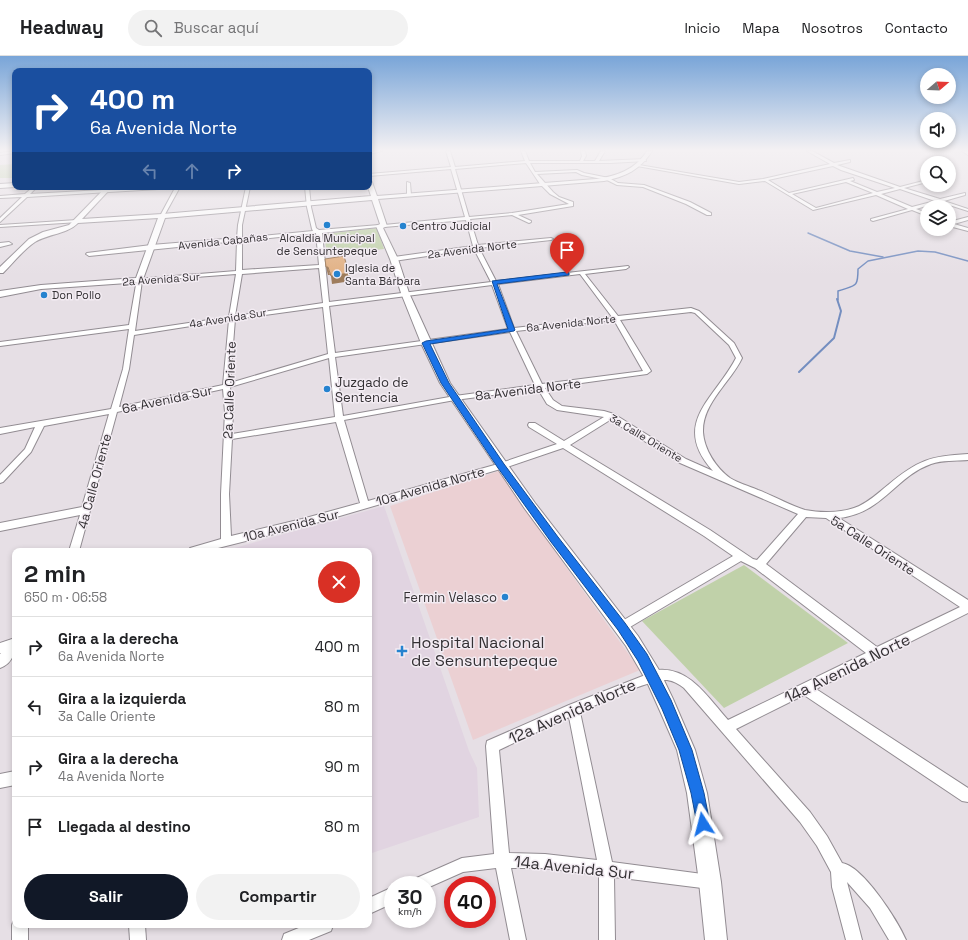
<!DOCTYPE html>
<html lang="es">
<head>
<meta charset="utf-8">
<style>
	:root { --surface:#fff; --page:#f2f2f2; --text:#202124; --muted:#757577; --line:#e0e0e0; --accent:#111827 }
	body { margin:0; font-family:"Space Grotesk",sans-serif; background:var(--page); color:var(--text); height:100vh; display:flex; flex-direction:column; font-size:15px; white-space:nowrap }
	* { box-sizing:border-box; margin:0 }
	p { font-size:13px; color:var(--muted) }
	.icon { flex:none; width:22px; height:22px; fill:none; stroke:currentColor; stroke-width:2; stroke-linecap:round; stroke-linejoin:round }
	.map { position:relative; flex:1; overflow:hidden }
	.side { position:absolute; left:12px; top:492px; width:360px; height:380px; display:flex; flex-direction:column; background:var(--surface); border-radius:8px; box-shadow:0 2px 6px #0003 }
	.side>* { flex:none }
	.banner { position:absolute; left:12px; top:12px; width:360px; height:122px; border-radius:8px; box-shadow:0 2px 6px #0003; background:#1a4fa0; color:#fff; overflow:hidden }
	.needle { width:26px; rotate:71deg }
	.controls { position:absolute; left:920px; top:12px; display:grid; gap:8px }
	.controls a { display:grid; place-items:center; width:36px; height:36px; border-radius:50%; background:var(--surface); box-shadow:0 2px 6px #0003; font-size:20px }
	.speed { position:absolute; left:384px; top:820px; display:flex; gap:8px; font-size:20px; font-weight:700; text-align:center }
	.speed>* { display:grid; place-content:center; width:52px; height:52px; border-radius:50%; background:var(--surface); box-shadow:0 2px 6px #0003; line-height:1 }
	.speed small { font-size:10px; font-weight:400 }
	.speed .limit { border:6px solid #d22; background:#fff; color:#111 }
	.pin { position:absolute; display:grid; place-items:center; width:34px; height:34px; color:#fff; margin:-41px -17px; border-radius:50% 50% 50% 0; rotate:-45deg; box-shadow:0 0 4px #0007 }
	.pin .icon { rotate:45deg }
	.me { position:absolute; width:44px; margin:-22px; rotate:351deg; stroke-linejoin:round; filter:drop-shadow(0 0 3px #0008) }
	.turn { display:flex; align-items:center; gap:14px; height:84px; padding:0 12px; font-size:18px }
	.turn .icon { width:52px; height:52px; stroke-width:2.5 }
	.turn b { display:block; font-size:28px; line-height:34px }
	.lanes { display:flex; align-items:center; height:38px; padding:0 12px; background:#0003; justify-content:center; gap:20px; direction:ltr }
	.lanes .off { opacity:.35 }
	.round { display:grid; place-items:center; flex:none; width:42px; height:42px; border-radius:21px; background:var(--page) }
	.summary { display:flex; align-items:center; justify-content:space-between; height:68px; padding:0 12px }
	h1 { font-size:24px; font-weight:800; line-height:30px }
	.button { display:flex; gap:8px; margin-top:auto; padding:8px 12px }
	.button a { flex:1; height:46px; border-radius:24px; background:var(--accent); color:#fff; font-size:16px; font-weight:800; line-height:46px; text-align:center }
	.button a+a { background:var(--page); color:var(--text) }
	ul { padding:0; list-style:none }
	li { display:flex; align-items:center; gap:12px; height:60px; padding:0 12px; border-top:1px solid var(--line) }
	li div { flex:1 }
	li b { display:block; font-size:15px }
	li em { font-style:normal }
	header { display:flex; align-items:center; gap:24px; box-sizing:border-box; height:56px; padding:0 20px; background:var(--surface); border-bottom:1px solid var(--line) }
	header strong { font-size:19px }
	nav { display:flex; gap:22px; margin-inline-start:auto; font-size:14px }
	.search { width:280px; height:36px; background:var(--page); display:flex; align-items:center; gap:10px; box-sizing:border-box; padding:0 14px; border-radius:22px; color:var(--muted); font-size:15px }
	.map>svg:first-child { display:block }
	.built { fill:#e1d4e1 }
	.education { fill:#ebd0d3 }
	.green { fill:#c0d1a9 }
	.lines { fill:none; stroke-linecap:round; stroke-linejoin:round }
	.stream-far1 { stroke:#748ec0; stroke-width:1.5 }
	.stream { stroke:#748ec0; stroke-width:2 }
	.street-casing { stroke:#928c92; stroke-width:2 }
	.secondary-casing { stroke:#928c92; stroke-width:2 }
	.primary-casing { stroke:#928c92; stroke-width:2 }
	.street { fill:#fff; fill-rule:evenodd }
	.secondary { fill:#fff; fill-rule:evenodd }
	.primary { fill:#fff; fill-rule:evenodd }
	.shaded-wall { fill:#9e7c5c }
	.building { fill:#e2b184; stroke:#9e7c5c }
	.route { fill:#1a73e8; stroke:#114b97 }
	.poi-dot { fill:#2583cf; stroke:#f3ecf3; stroke-width:1.5 }
	.labels { text-anchor:middle; stroke-width:3; stroke-linejoin:round; paint-order:stroke }
	.far-poi-label { font-size:11px; fill:#343134; stroke:#f3ecf3; text-anchor:start }
	.far-street-label { font-size:11px; fill:#343134; stroke:#f3ecf3 }
	.poi-label { font-size:13px; fill:#343134; stroke:#f3ecf3; text-anchor:start }
	.street-label { font-size:13px; fill:#343134; stroke:#f3ecf3 }
	.near-poi-label { font-size:16px; fill:#343134; stroke:#f3ecf3; text-anchor:start }
	.near-street-label { font-size:16px; fill:#343134; stroke:#f3ecf3 }
</style>
</head>
<body>
<header>
<strong>Headway</strong>
<div class="search"><svg class="icon" aria-label="search" viewBox="0 0 24 24"><circle cx="10" cy="10" r="6"/><path d="M15 15l6 6"/></svg>Buscar aquí</div>
<nav><a>Inicio</a><a>Mapa</a><a>Nosotros</a><a>Contacto</a></nav>
</header>
<div class="map">
<svg width="968" height="884" viewBox="0 0 968 884">
	<rect width="100%" height="100%" fill="#e6dfe5"/>
	<polygon class="built" points="384,450 469,695 477,712 479,761 369,798 369,495 224,495"/>
	<polygon class="education" points="499,415 566,511 640,614 473,684 390,450"/>
	<g class="green">
		<polygon points="15,108 15,122 0,122 0,109"/>
		<polygon points="377,172 384,193 327,199 324,178"/>
		<polygon points="744,509 848,587 724,652 642,565"/>
	</g>
	<g class="lines">
		<g class="stream-far1">
			<polyline points="808,177 850,195 883,201"/>
			<path d="M838,244V235C855,229 858,233 858,213L868,205L918,195L935,196L968,205"/>
		</g>
		<polyline class="stream" points="799,316 834,282 841,255 837,243"/>
		<g class="street-casing">
			<g id="street">
				<polygon points="15,95 15,97 0,99 0,97"/>
				<path d="M446,95H450L455,111L525,105L521,95H525L529,105H580L582,100L581,95H585L586,100L583,105H595L601,95H605L599,105L645,103L646,105L610,107H530L535,116L577,114L584,117L609,122L618,127L644,129L690,146L711,157V159H707L686,148L643,131L617,129L607,124L582,119L576,116L537,118L553,136L559,141L573,146V150L518,159L531,165V166L529,167L512,159L470,163L478,189L551,182L553,183L551,184L479,192L496,225L628,210L629,211L626,213L585,218L618,260L691,252L699,255L734,287L742,302C731,326 702,347 703,376C704,393 716,412 730,422C738,427 749,430 758,434C772,439 791,450 805,454C820,457 840,457 854,452C867,448 878,437 888,429C918,404 930,400 968,398V404C956,405 942,404 931,408C895,421 883,457 839,462L968,544V557L816,633L968,732V746L962,745L804,639L736,673L810,756L827,780L842,807C863,810 898,865 906,884H889L870,852L847,826L862,884H846L832,831L831,816L817,790L800,766L684,632C679,628 674,625 667,624C649,623 599,648 580,656L612,806L710,819L715,821L717,826L715,831L710,833L614,821L615,884H599V819L545,812H511L526,884H510L496,812L463,816L427,832V829H409L412,824L462,802L494,798L486,690L487,685L569,649L658,614C690,611 709,643 728,664L866,597L755,512L741,505L625,574L621,576L617,574L615,571L617,568L733,500L704,480L563,392L504,412L302,471L206,495H188L190,492L221,483V438L225,356L223,333L117,356L79,495H69L80,459L0,475V467L82,451L109,358L44,370L31,396L3,426L0,427V419L25,393L35,371L0,378V372L111,353L123,313L129,273L0,290V286L129,269L137,223L236,215L237,185L89,200L86,198L87,197L151,189L237,182L238,169L246,131H250L242,169V182L313,175L312,173L307,151L305,131H309L311,151L316,172L319,174L379,169L381,170L379,171L322,177L329,246L491,226L474,193L394,205L391,203L394,201L473,190L466,164L384,171L382,170L384,169L465,161L451,113L369,120V118L451,111ZM526,107L540,128L550,138L569,148L512,157L469,161L455,113ZM316,177L319,209L242,214V185ZM319,212L323,247L235,260L242,218ZM236,218L229,261L135,275L142,225ZM580,218L612,261L514,272L498,228ZM492,229L508,273L335,297L329,250ZM323,251L328,298L230,327L235,263ZM691,256L695,257L729,289L736,302C715,343 670,367 713,415L686,403L614,358L604,355L562,350L553,344L545,332L647,318L651,315L620,264ZM229,264L223,329L119,351L129,313L134,279ZM614,264L643,315L542,328L516,275ZM510,276L535,329L455,340L343,360L335,301ZM329,302L335,361L232,378L233,356L230,331ZM538,333L547,348L557,354L604,361L564,385L535,367H529L528,369L529,371L557,388L498,408L368,445L344,364L455,344ZM610,364L680,407L798,458L757,504L753,503L710,474L570,389ZM336,366L360,447L302,463L231,480L229,438L232,383ZM806,461L826,462L960,551L877,591L766,508ZM569,661L597,804L545,798L509,797L499,694Z"/>
				<path d="M807,95H812L834,107L850,104V106L837,109L900,131L927,124V126L904,132L940,143L965,137V139L944,145L968,153V155L940,146L916,153L927,157V160L912,154L873,165L871,164V163L908,153L876,139L813,154L765,125L739,128L637,110L639,109L739,126L763,123L830,108ZM833,110L841,114L895,132L877,136L850,125L854,124L853,122L789,137L768,124ZM846,126L873,137L816,152L792,138ZM900,133L935,145L912,151L881,138Z"/>
				<polygon points="407,126 410,127 411,139 409,140 407,139"/>
				<polygon points="33,131 37,131 30,138 156,131 180,131 164,160 162,161 160,160 175,132 27,141 0,166 0,162 22,141 0,142 0,140 25,138"/>
				<polygon points="968,161 968,164 954,168 968,172 968,175 949,170 949,166"/>
				<polygon points="77,164 79,165 79,166 0,171 0,169"/>
				<polygon points="0,187 9,186 12,188 0,191"/>
				<path d="M15,582C15,595 14,607 0,612V598L1,597H0V587Z"/>
				<polygon points="15,715 15,729 0,732 0,718"/>
				<polygon points="393,831 393,847 369,858 369,842"/>
				<polygon points="14,863 15,869 28,869 28,884 12,884 12,869"/>
				<polygon points="129,869 145,869 146,884 130,884"/>
				<polygon points="306,869 333,869 331,875 309,884 282,884 284,878"/>
			</g>
		</g>
		<g class="secondary-casing">
			<g id="secondary">
				<polygon points="369,95 382,95 369,98"/>
				<path d="M647,95H652C640,114 625,121 604,125L378,143L387,170L383,172L398,203L409,237L450,327L535,447L638,580L659,614L673,643L695,694L707,737L721,826L727,884H705L699,826L687,737L677,694L660,655L647,626L626,590L525,453L440,327L421,287L401,237L390,203L376,170L380,168L372,144L165,162L142,226L41,233L0,241V235L41,229L136,222L158,162L78,167C67,178 48,178 35,186C23,194 13,207 3,217H0V211L29,183L43,176L69,169L106,131H112L82,163L162,158L371,140L368,131H369V124L372,126L377,140L596,123C617,120 635,114 647,95Z"/>
				<polygon points="15,127 15,131 0,132 0,128"/>
			</g>
		</g>
		<g class="primary-casing">
			<polygon id="primary" points="962,95 968,95 968,99"/>
		</g>
		<use href="#street" class="street"/>
		<use href="#secondary" class="secondary"/>
		<use href="#primary" class="primary"/>
	</g>
	<g class="shaded-wall">
		<polygon points="326,211 328,211 330,219 328,219"/>
		<polygon points="349,217 351,225 332,228 331,220"/>
	</g>
	<polygon class="building" points="344,200 349,217 331,220 328,211 326,211 325,203"/>
	<linearGradient id="sky" x2="0" y2="1"><stop stop-color="#79a5d8"/><stop offset="0.43" stop-color="#f4f1f3"/><stop offset="1" stop-color="#f4f1f3" stop-opacity="0"/></linearGradient>
	<rect width="968" height="219" fill="url(#sky)"/>
	<polygon class="route" points="567,216 569,217 569,219 497,228 515,274 514,275 430,288 449,327 504,408 558,481 625,567 647,598 671,644 692,694 704,737 710,768 708,773 703,775 698,773 691,737 679,694 662,653 638,605 618,574 551,486 498,412 441,327 422,287 426,285 508,273 492,225"/>
	<g class="poi-dot">
		<circle cx="327" cy="169" r="4"/>
		<circle cx="403" cy="170" r="4"/>
		<circle cx="337" cy="218" r="4"/>
		<circle cx="44" cy="239" r="4"/>
		<circle cx="327" cy="333" r="4"/>
		<circle cx="505" cy="541" r="4"/>
		<path d="M400 589h4v4h4v4h-4v4h-4v-4h-4v-4h4z"/>
	</g>
	<g class="labels">
		<g class="far-poi-label">
			<text x="411" y="174">Centro Judicial</text>
			<text x="327" y="186" text-anchor="middle">Alcaldia Municipal<tspan x="327" dy="13">de Sensuntepeque</tspan></text>
			<text x="345" y="216">Iglesia de<tspan x="345" dy="13">Santa Bárbara</tspan></text>
			<text x="52" y="243">Don Pollo</text>
		</g>
		<g class="far-street-label">
			<text transform="translate(223 185) rotate(-6)" y="4">Avenida Cabañas</text>
			<text transform="translate(472 193) rotate(-7)" y="4">2a Avenida Norte</text>
			<text transform="translate(161 223) rotate(-4)" y="4">2a Avenida Sur</text>
			<text transform="translate(228 262) rotate(-9)" y="4">4a Avenida Sur</text>
			<text transform="translate(571 267) rotate(-6)" y="4">6a Avenida Norte</text>
			<text transform="translate(646 382) rotate(31)" y="4">3a Calle Oriente</text>
		</g>
		<g class="poi-label">
			<text x="335" y="331">Juzgado de<tspan x="335" dy="15">Sentencia</tspan></text>
			<text x="497" y="546" text-anchor="end">Fermin Velasco</text>
		</g>
		<g class="street-label">
			<text transform="translate(528 333) rotate(-7)" y="5">8a Avenida Norte</text>
			<text transform="translate(229 334) rotate(-88)" y="5">2a Calle Oriente</text>
			<text transform="translate(167 343) rotate(-12)" y="5">6a Avenida Sur</text>
			<text transform="translate(94 425) rotate(-75)" y="5">4a Calle Oriente</text>
			<text transform="translate(430 430) rotate(-16)" y="5">10a Avenida Norte</text>
			<text transform="translate(291 469) rotate(-14)" y="5">10a Avenida Sur</text>
			<text transform="translate(873 489) rotate(33)" y="5">5a Calle Oriente</text>
		</g>
		<g class="near-poi-label">
			<text x="411" y="592">Hospital Nacional<tspan x="411" dy="18">de Sensuntepeque</tspan></text>
		</g>
		<g class="near-street-label">
			<text transform="translate(847 612) rotate(-26)" y="6">14a Avenida Norte</text>
			<text transform="translate(572 655) rotate(-24)" y="6">12a Avenida Norte</text>
			<text transform="translate(574 811) rotate(6)" y="6">14a Avenida Sur</text>
		</g>
	</g>
</svg>
<div class="controls">
<a><svg class="needle" viewBox="-14 -14 28 28"><path d="M0-13l5 13h-10z" fill="#e53935"/><path d="M0 13l5-13h-10z" fill="#757577"/></svg></a>
<a><svg class="icon" aria-label="sound" viewBox="0 0 24 24"><path d="M4 9h4l5-4v14l-5-4H4zM17 9q2 3 0 6"/></svg></a>
<a><svg class="icon" aria-label="search" viewBox="0 0 24 24"><circle cx="10" cy="10" r="6"/><path d="M15 15l6 6"/></svg></a>
<a><svg class="icon" aria-label="layers" viewBox="0 0 24 24"><path d="M12 4l9 5-9 5-9-5zM3 14l9 5 9-5"/></svg></a>
</div>
<div class="speed"><div>30<small>km/h</small></div><div class="limit">40</div></div>
<div class="pin" style="left:567px;top:218px;background:#d93025"><svg class="icon" aria-label="arrive" viewBox="0 0 24 24"><path d="M6 21V4h12l-3 4 3 4H6"/></svg></div>
<svg class="me" style="left:703px;top:768px" viewBox="-20 -20 40 40"><path d="M0-17L14 15 0 8-14 15z" fill="#1a73e8" stroke="#fff" stroke-width="4"/></svg>
<div class="banner">
<div class="turn"><svg class="icon" aria-label="right" viewBox="0 0 24 24"><path d="M7 20v-9h11M14 6l5 5-5 5"/></svg><div><b>400 m</b>6a Avenida Norte</div></div>
<div class="lanes"><svg class="icon off" aria-label="left" viewBox="0 0 24 24"><path d="M17 20v-9H6M10 6l-5 5 5 5"/></svg><svg class="icon off" aria-label="ahead" viewBox="0 0 24 24"><path d="M12 20V5M6 11l6-6 6 6"/></svg><svg class="icon" aria-label="right" viewBox="0 0 24 24"><path d="M7 20v-9h11M14 6l5 5-5 5"/></svg></div>
</div>
<section class="side">
<div class="summary"><div><h1>2 min</h1><p>650 m · 06:58</p></div><a class="round" style="background:#d93025;color:#fff"><svg class="icon" aria-label="close" viewBox="0 0 24 24"><path d="M6 6l12 12M18 6L6 18"/></svg></a></div>
<ul>
<li><svg class="icon" aria-label="right" viewBox="0 0 24 24"><path d="M7 20v-9h11M14 6l5 5-5 5"/></svg><div><b>Gira a la derecha</b><p>6a Avenida Norte</p></div><em>400 m</em></li>
<li><svg class="icon" aria-label="left" viewBox="0 0 24 24"><path d="M17 20v-9H6M10 6l-5 5 5 5"/></svg><div><b>Gira a la izquierda</b><p>3a Calle Oriente</p></div><em>80 m</em></li>
<li><svg class="icon" aria-label="right" viewBox="0 0 24 24"><path d="M7 20v-9h11M14 6l5 5-5 5"/></svg><div><b>Gira a la derecha</b><p>4a Avenida Norte</p></div><em>90 m</em></li>
<li><svg class="icon" aria-label="arrive" viewBox="0 0 24 24"><path d="M6 21V4h12l-3 4 3 4H6"/></svg><div><b>Llegada al destino</b></div><em>80 m</em></li>
</ul>
<div class="button"><a>Salir</a><a>Compartir</a></div>
</section>
</div>
</body>
</html>
